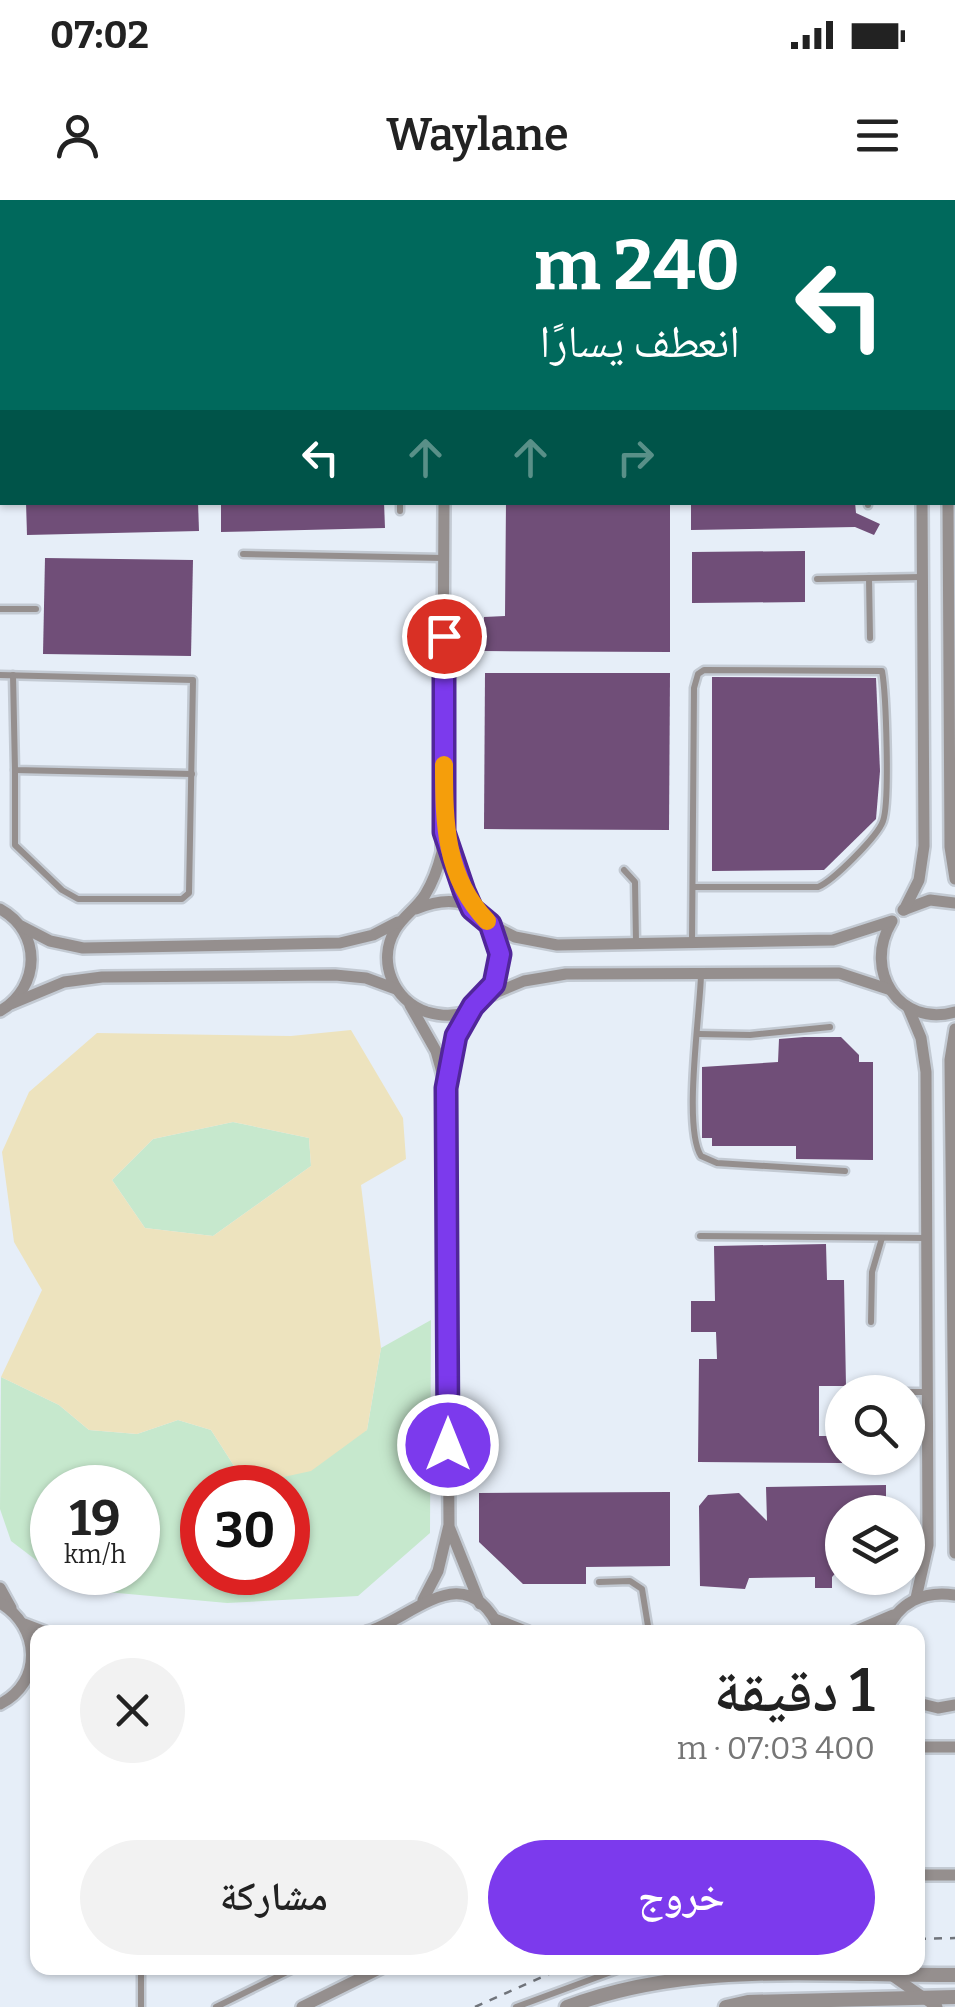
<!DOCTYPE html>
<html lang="ar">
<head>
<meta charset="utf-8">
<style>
	:root { --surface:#fff; --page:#f2f2f2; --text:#222; --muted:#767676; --accent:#7c3aed }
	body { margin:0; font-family:Bitter,"Noto Naskh Arabic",serif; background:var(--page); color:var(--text); direction:rtl; height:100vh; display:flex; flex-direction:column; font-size:38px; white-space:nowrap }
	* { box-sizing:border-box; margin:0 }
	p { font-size:32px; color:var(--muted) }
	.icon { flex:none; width:55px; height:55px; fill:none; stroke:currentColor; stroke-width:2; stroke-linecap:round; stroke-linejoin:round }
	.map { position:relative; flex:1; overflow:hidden; direction:ltr }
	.side { position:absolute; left:30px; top:1425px; width:895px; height:350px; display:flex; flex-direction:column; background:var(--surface); border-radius:20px; box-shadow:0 2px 8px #0004; direction:rtl }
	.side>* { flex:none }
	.banner { position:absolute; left:0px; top:0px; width:955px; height:305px; box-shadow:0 2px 8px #0004; direction:rtl; background:#00695c; color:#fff; overflow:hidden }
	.controls { position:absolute; left:825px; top:1175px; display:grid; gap:20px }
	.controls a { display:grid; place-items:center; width:100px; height:100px; border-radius:50%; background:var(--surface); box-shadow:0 2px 8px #0004; font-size:50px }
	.speed { position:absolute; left:30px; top:1265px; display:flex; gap:20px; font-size:50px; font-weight:700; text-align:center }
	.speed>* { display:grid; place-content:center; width:130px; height:130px; border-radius:50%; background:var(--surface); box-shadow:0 2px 8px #0004; line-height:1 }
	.speed small { font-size:25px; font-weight:400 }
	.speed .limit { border:15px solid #d22; background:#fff; color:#111 }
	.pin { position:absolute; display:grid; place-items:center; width:85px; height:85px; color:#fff; margin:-42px; border:5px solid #fff; border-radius:50%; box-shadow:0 2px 10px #0007 }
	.me { position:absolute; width:110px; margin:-55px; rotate:0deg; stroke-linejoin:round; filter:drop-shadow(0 0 8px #0008) }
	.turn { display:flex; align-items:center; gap:35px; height:210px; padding:0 50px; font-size:45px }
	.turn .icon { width:130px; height:130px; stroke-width:2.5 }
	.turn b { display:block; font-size:70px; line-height:85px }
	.lanes { display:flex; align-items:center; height:95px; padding:0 50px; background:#0003; justify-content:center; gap:50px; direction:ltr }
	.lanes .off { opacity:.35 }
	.round { display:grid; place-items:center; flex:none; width:105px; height:105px; border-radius:52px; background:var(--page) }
	.overview { display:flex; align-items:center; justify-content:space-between; height:170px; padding:0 50px }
	h1 { font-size:60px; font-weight:600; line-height:75px }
	.primary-button { display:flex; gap:20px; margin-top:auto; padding:20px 50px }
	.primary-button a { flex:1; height:115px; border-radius:60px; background:var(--accent); color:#fff; font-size:40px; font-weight:600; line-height:115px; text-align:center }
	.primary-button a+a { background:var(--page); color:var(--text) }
	.status { display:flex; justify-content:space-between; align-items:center; height:70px; padding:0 50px; background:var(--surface); direction:ltr }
	.status svg { height:28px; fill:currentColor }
	header { display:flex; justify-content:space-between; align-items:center; height:130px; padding:0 50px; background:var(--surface); font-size:45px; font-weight:600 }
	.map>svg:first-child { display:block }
	.green { fill:#c6e8cd; fill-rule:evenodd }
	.sand { fill:#ede3be; fill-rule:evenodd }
	.building { fill:#704e78 }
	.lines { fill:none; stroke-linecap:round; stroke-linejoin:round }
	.service-casing { stroke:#c3cad3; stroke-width:11 }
	.minor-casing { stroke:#c3cad3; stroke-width:16 }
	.tertiary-casing { stroke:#c3cad3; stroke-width:19 }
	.path { stroke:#70747b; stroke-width:2.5; stroke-dasharray:8 8; stroke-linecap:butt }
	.service { stroke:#958f8e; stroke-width:6 }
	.minor { stroke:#958f8e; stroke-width:11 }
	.tertiary { stroke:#958f8e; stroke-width:14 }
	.route-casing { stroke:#51269a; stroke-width:25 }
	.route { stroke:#7c3aed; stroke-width:18 }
	.slow { stroke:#f59e0b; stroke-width:18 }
</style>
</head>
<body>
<div class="status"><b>07:02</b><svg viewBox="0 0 49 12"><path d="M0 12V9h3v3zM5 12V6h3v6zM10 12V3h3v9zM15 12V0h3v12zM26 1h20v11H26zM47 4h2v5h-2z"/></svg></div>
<header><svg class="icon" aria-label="menu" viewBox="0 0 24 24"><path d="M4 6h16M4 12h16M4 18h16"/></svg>Waylane<svg class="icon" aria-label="person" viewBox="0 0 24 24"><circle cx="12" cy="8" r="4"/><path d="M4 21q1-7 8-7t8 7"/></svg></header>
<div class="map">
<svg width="955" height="1807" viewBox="0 0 955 1807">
	<rect width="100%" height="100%" fill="#e6eef8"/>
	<g class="green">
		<polygon points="233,922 309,938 311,966 213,1036 145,1028 112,980 153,939"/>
		<path d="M431,1120L430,1333L358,1396L227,1403L74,1389L11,1341L0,1309L1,1177L59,1205L89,1230L137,1234L178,1220L211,1230L236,1269L367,1230L381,1148ZM52,1288H138V1372H52ZM202,1288H288V1372H202Z"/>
	</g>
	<path class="sand" d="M351,830L403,918L406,959L361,985L381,1148L367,1230L311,1271L256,1283L236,1269L211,1230L178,1220L137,1234L89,1230L59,1205L1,1177L42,1090L14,1042L2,952L29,892L97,833L291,836ZM233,922L309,938L311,966L213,1036L145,1028L112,980L153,939Z"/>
	<g class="building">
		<polygon points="26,302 198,302 199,331 27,335"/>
		<polygon points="221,302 384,302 385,328 221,332"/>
		<polygon points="506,302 670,302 670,452 484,451 484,417 505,416"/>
		<polygon points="691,302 855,302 856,313 880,324 874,335 855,327 691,330"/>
		<polygon points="805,351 805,402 692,403 692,352"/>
		<polygon points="45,358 193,360 191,456 43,454"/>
		<polygon points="485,473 670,473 669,630 484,629"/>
		<polygon points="712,477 876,478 880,571 876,619 824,670 712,671"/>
		<polygon points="804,837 841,837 859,855 859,862 873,862 873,960 796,959 796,946 712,946 712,938 702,938 702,867 778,862 779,839"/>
		<polygon points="826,1044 827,1080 844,1080 846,1186 819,1186 819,1236 842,1236 842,1263 698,1262 699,1159 717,1159 716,1132 691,1132 691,1101 715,1101 714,1046"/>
		<polygon points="886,1285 886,1312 842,1312 842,1366 832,1377 832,1388 815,1388 815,1377 749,1378 745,1389 700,1386 699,1306 708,1295 739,1293 767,1321 766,1287"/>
		<polygon points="670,1292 670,1366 586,1367 586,1384 523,1384 479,1342 479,1293"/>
	</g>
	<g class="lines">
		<g class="service-casing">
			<g id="service">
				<polyline points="8,0 8,2"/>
				<polyline points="200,0 201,2"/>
				<polyline points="864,0 864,2"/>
				<polyline points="694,2 694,0"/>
				<polyline points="0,52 2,52"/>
				<polyline points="400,302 400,311"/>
				<polyline points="868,305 868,302"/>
				<polyline points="243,354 443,358"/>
				<polyline points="869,378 870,438"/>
				<polyline points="817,379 921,377"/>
				<polyline points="0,409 36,409"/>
				<polyline points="0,475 193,480 189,693 182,699 78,699 62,690 15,645 15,570"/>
				<polyline points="13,475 15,570 192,574"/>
				<polyline points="624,670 635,682 636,742"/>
				<path d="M692,742L694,488L698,474L704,470L882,471C886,493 890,602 883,621C878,636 833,681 818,687H693"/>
				<path d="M701,775C700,814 683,928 701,956L717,963L845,971"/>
				<polyline points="699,834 750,835 830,827"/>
				<polyline points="700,1036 926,1038"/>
				<polyline points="871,1122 872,1072 882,1038"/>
				<polyline points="879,1192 926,1192"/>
				<polyline points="599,1382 630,1381 642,1389 649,1432"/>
				<polyline points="141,1807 141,1768"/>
				<polyline points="216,1807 295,1768"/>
				<polyline points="516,1807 622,1768"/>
			</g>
		</g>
		<g class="minor-casing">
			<g id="minor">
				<polyline points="921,0 921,2"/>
				<polyline points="947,0 947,2"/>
				<polyline points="444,2 444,0"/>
				<polyline points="952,189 955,191"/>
				<polyline points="952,243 955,245"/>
				<polyline points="948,302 950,647 955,679"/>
				<polyline points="446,641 473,709"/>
				<path d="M0,709C42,732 41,787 0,811"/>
				<path d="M416,709C524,664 524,841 427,812C393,801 377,761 395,730C403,716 416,709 425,695C433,682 438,668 442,652L444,302"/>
				<polyline points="903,710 930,700 955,703"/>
				<polyline points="904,710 919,680 924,646 922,302"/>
				<path d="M891,723C863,770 899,828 955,812"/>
				<polyline points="490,724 515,737 557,745 833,740 892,721"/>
				<polyline points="21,726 50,741 83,748 340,743 373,735 398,722"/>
				<polyline points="488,796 524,781 566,774 839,773 888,789"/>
				<polyline points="11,804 64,782 102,777 335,775 366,778 396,789"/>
				<polyline points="410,805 436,851 445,883"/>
				<polyline points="908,807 921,838 926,872 928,1345 916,1398"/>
				<polyline points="955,829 950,860 955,1353"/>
				<polyline points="450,1329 480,1404"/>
				<polyline points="0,1388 11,1408"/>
				<polyline points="423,1400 438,1371 449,1325 446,888 456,836 473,807"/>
				<path d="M0,1403C40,1426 44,1482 0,1504"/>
				<polyline points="495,1419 528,1432"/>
				<polyline points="24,1424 45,1432"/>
				<path d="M367,1432C412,1419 466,1353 501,1432"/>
				<polyline points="853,1432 893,1415"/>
				<path d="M886,1432C898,1403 923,1390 955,1395"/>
				<polyline points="918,1503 938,1508 955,1505"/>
				<polyline points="918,1547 955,1547"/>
				<polyline points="918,1675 955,1675"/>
				<polyline points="887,1772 937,1807"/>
				<polyline points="302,1807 381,1768"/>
			</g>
		</g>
		<g class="tertiary-casing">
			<g id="tertiary">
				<path d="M567,1807C690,1760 826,1776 955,1775"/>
				<polyline points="726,1807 748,1802 955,1797"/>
			</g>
		</g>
		<g class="path">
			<polyline points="918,1739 955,1738"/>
			<polyline points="475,1807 562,1768"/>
		</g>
		<use href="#service" class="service"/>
		<use href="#minor" class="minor"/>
		<use href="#tertiary" class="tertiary"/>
	</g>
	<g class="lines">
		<g class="route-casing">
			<polyline id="route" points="444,436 444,632 464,691 472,709 490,724 500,754 494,784 473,806 456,836 446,888 448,1245"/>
		</g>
		<use href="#route" class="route"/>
		<path class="slow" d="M444,565C444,623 445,677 487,721"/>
	</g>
</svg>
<div class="controls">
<a><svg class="icon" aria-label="search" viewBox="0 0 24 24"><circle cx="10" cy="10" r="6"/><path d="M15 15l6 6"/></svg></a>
<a><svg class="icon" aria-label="layers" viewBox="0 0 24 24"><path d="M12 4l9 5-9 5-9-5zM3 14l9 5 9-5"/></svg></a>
</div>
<div class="speed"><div>19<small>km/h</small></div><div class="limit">30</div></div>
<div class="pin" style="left:444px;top:436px;background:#d93025"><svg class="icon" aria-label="arrive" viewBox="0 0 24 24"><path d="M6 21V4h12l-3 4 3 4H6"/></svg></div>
<svg class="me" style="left:448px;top:1245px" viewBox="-20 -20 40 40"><circle r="17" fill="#7c3aed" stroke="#fff" stroke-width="3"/><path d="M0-11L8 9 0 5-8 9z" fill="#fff"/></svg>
<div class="banner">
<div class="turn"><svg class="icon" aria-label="left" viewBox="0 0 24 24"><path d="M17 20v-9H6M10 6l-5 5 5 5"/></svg><div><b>240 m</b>انعطف يسارًا</div></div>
<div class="lanes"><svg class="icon" aria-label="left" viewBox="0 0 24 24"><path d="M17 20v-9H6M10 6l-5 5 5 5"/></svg><svg class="icon off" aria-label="ahead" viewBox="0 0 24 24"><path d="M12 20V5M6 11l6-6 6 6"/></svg><svg class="icon off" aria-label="ahead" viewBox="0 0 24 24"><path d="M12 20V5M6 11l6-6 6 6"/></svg><svg class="icon off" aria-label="right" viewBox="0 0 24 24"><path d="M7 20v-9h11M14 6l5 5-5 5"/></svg></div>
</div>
<section class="side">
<div class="overview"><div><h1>1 دقيقة</h1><p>400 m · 07:03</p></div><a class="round"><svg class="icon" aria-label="close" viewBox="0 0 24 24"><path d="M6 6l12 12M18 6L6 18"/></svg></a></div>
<div class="primary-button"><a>خروج</a><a>مشاركة</a></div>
</section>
</div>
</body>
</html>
